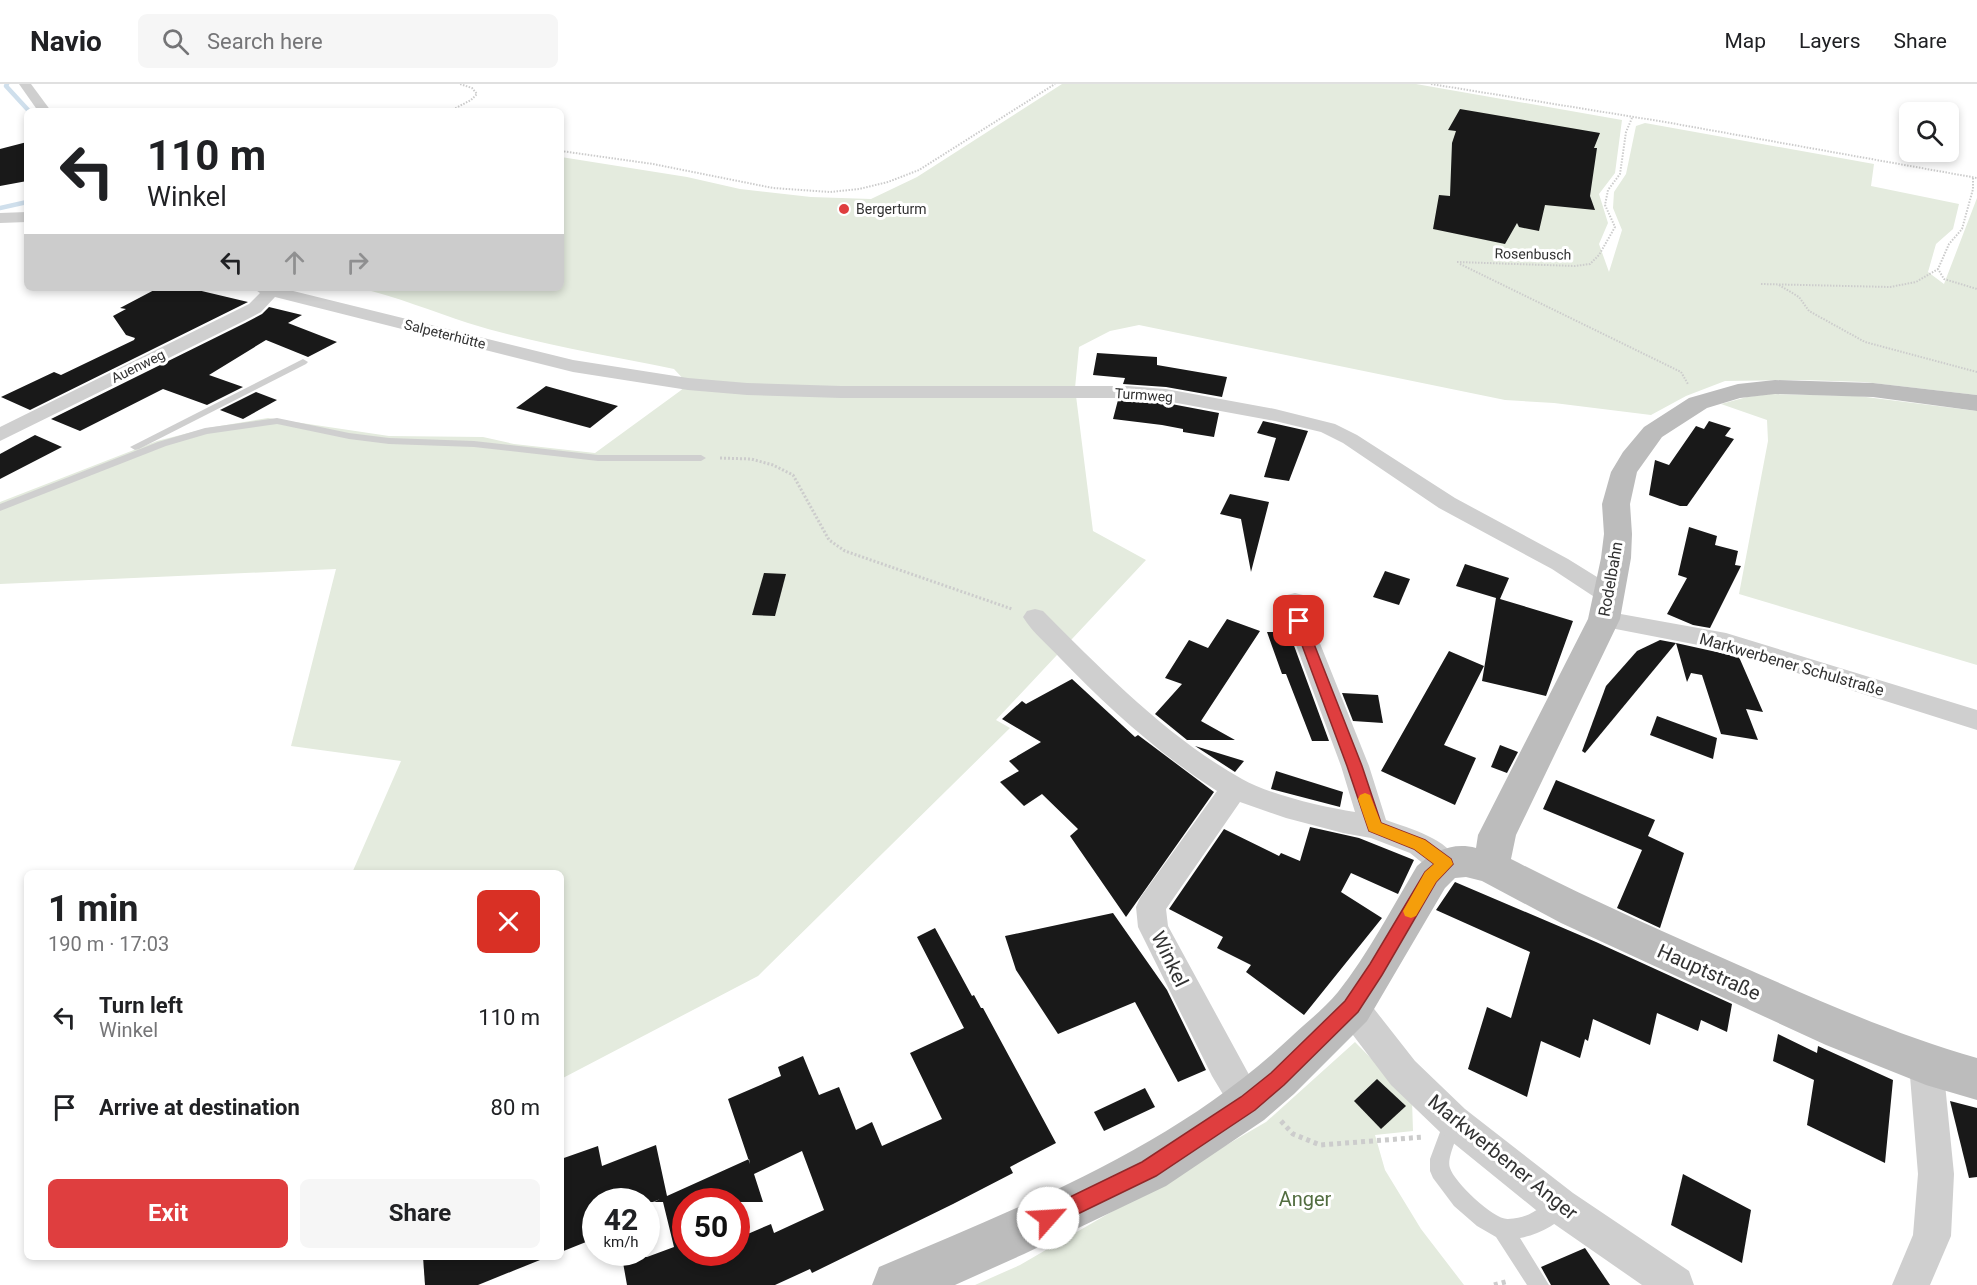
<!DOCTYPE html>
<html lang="en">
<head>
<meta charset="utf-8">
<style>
	:root { --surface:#fff; --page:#f6f6f6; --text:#202124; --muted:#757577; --line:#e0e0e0; --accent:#df3e3f }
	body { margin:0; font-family:Roboto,sans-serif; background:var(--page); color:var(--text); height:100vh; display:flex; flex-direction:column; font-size:22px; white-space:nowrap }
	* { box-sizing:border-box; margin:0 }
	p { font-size:20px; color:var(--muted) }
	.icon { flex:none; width:33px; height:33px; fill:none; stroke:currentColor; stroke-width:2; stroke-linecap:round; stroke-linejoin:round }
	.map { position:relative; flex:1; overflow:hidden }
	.details { position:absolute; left:24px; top:786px; width:540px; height:390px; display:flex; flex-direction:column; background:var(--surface); border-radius:9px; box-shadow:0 3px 9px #0003 }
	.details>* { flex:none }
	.top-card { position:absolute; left:24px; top:24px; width:540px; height:183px; border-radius:9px; box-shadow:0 3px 9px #0003; background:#fff; color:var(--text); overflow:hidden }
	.buttons { position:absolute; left:1899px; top:18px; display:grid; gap:12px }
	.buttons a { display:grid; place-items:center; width:60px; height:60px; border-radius:9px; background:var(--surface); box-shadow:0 3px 9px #0003; font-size:30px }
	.speed { position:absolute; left:582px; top:1104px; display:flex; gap:12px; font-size:30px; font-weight:700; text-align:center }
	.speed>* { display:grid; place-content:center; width:78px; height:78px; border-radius:50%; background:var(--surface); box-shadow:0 3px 9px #0003; line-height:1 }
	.speed small { font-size:15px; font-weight:400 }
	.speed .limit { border:9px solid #d22; background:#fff; color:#111 }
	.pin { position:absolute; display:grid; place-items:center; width:51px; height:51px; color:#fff; margin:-26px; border-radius:12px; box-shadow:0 3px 9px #0006 }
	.me { position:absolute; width:66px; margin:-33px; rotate:64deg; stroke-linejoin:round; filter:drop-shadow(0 0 4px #0008) }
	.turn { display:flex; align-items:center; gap:21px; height:126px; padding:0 24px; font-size:27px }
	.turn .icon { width:78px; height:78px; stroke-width:2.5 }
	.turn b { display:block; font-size:42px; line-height:51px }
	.lanes { display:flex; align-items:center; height:57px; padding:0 24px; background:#0003; justify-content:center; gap:30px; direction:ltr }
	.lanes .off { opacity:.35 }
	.round { display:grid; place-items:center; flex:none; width:63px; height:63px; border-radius:9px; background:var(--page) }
	.overview { display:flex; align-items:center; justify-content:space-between; height:102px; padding:0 24px }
	h1 { font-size:36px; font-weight:700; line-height:45px }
	.primary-button { display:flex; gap:12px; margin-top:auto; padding:12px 24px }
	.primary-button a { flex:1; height:69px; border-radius:9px; background:var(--accent); color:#fff; font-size:24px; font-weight:700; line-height:69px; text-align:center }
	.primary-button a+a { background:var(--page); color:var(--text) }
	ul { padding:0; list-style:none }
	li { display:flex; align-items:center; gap:18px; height:90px; padding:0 24px }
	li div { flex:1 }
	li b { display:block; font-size:22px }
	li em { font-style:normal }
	header { display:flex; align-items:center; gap:36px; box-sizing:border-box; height:84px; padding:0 30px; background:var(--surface); border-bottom:2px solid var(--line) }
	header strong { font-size:28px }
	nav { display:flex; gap:33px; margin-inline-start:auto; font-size:21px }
	.search { width:420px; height:54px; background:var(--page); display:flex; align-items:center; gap:15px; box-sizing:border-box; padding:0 21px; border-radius:9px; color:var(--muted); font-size:22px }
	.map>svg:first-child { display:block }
	.green { fill:#e4ebde }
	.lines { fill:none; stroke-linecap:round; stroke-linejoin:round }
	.stream { stroke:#cfdfec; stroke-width:4.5 }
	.building { fill:#191919; fill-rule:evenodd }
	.path-far2 { stroke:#ccc; stroke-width:2; stroke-dasharray:1.5 1.5; stroke-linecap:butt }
	.path-far1 { stroke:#ccc; stroke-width:3; stroke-dasharray:2 2; stroke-linecap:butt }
	.path { stroke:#ccc; stroke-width:5; stroke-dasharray:4 4; stroke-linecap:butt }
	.lane { fill:#cfcfcf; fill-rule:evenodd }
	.street { fill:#cfcfcf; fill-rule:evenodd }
	.secondary { fill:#bcbcbc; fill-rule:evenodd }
	.route { fill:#df3e3f; stroke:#912829; stroke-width:1.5 }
	.slow { fill:#f59e0b }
	.poi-dot { fill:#df3e3f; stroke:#fff; stroke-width:2 }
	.labels { text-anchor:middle; stroke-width:6; stroke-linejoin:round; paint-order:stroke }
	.far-poi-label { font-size:14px; fill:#323232; stroke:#fff; text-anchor:start }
	.far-street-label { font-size:14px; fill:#323232; stroke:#fff }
	.street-label { font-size:16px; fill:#323232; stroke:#fff }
	.near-street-label { font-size:20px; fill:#323232; stroke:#fff }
	.near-park-label { font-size:20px; fill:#526d40; stroke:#fff }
</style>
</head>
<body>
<header>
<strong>Navio</strong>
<div class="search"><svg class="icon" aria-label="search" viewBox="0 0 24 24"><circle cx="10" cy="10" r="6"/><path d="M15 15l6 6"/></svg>Search here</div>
<nav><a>Map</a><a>Layers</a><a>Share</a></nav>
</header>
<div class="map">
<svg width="1977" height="1201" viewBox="0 0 1977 1201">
	<rect width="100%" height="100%" fill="#fff"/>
	<g class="green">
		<path d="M1062,0H1416L1622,36L1615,89L1599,110L1608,139L1599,160L1609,188L1622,146L1613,124L1614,108L1626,90L1636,42L1645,39L1874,80L1871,102L1959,120L1953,145L1936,160L1928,188L1944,200L1977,114V311L1864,298L1801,296L1725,297L1686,312L1651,331L1554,319L1505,316L1139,241L1110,247L1079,263L1075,304L1093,447L1146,476L996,636L1010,644L758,892L561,995V789H352L401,677L291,662L336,485L0,500V418L157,357L208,344L268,334L389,352L483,353L514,360L595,369L680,307L688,300L674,285C606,271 535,260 468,239C432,227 397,213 359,204H561V73L687,93L740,105L811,113L871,115L917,93Z"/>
		<polygon points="1770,310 1858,312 1977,327 1977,581 1739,510 1768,357 1767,336 1721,320 1747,313"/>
		<polygon points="1355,958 1412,1016 1413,1047 1375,1051 1385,1086 1421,1145 1464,1201 975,1201 1020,1181 1266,1038"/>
	</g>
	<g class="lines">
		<g class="stream">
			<polyline points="7,0 6,2 29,27"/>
			<polyline points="0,124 27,118"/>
		</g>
	</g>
	<g class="building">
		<polygon points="1460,25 1600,49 1594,64 1597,64 1590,112 1595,126 1545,121 1539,147 1519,143 1517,139 1505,160 1433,145 1439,111 1450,112 1452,59 1456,47 1448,46"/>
		<polygon points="27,58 27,97 0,102 0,65"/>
		<polygon points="158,204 189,204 248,218 30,326 1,313 54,288 61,291 134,256 135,254 126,251 113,232 126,225 120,224"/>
		<polygon points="269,223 302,231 288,239 337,258 308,273 266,256 209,291 243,303 207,321 163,305 80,347 51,335 245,239 262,230"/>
		<polygon points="1097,269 1157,273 1157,281 1227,293 1222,313 1166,303 1123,300 1125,294 1093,291"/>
		<polygon points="546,302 553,304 618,322 590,344 516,324"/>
		<polygon points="256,308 277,316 243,335 220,326"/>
		<polygon points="1118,316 1166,319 1219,329 1214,353 1183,348 1183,345 1162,341 1113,335"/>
		<polygon points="1263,337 1308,347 1289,397 1264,393 1276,354 1257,349"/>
		<polygon points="1709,337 1731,344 1725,352 1734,355 1687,422 1680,422 1649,411 1655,376 1669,381 1696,342 1704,345"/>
		<polygon points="35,351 62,363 0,395 0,370"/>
		<polygon points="1230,410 1269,418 1251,488 1241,435 1220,430"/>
		<polygon points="1689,443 1717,452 1715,461 1738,467 1735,481 1741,482 1710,544 1693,541 1667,530 1687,494 1678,491"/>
		<polygon points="1465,480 1509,494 1500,515 1573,537 1546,612 1482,597 1496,514 1456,502"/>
		<polygon points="1385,487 1410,495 1399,521 1373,513"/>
		<polygon points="764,489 786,490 775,532 752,531"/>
		<polygon points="1227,535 1260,547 1201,637 1235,656 1187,656 1155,630 1182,600 1165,594 1189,556 1208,564"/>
		<polygon points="1267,548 1289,548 1329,657 1312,657 1286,590 1282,590"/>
		<polygon points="1660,556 1676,559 1585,669 1582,667 1606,602 1637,567"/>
		<polygon points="1676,559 1739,573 1763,628 1746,625 1758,656 1721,650 1702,591 1691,589 1687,598"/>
		<polygon points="1449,567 1484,582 1444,661 1476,674 1455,721 1381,687"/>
		<polygon points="1072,595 1135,653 1138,651 1214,708 1126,833 1070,752 1078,745 1042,710 1024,722 1000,698 1019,687 1009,677 1041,658 1002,635 1022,617 1026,620"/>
		<polygon points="1342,609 1378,611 1383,639 1353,637"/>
		<polygon points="1657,632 1717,654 1713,675 1650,651"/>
		<polygon points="1500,661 1518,668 1507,689 1491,683"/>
		<polygon points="1195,662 1244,677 1235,688"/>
		<polygon points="1276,687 1343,708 1340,723 1271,705"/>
		<polygon points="1556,696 1655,736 1648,752 1684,769 1660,844 1617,824 1642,766 1543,725"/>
		<polygon points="1310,743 1359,754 1414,776 1398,810 1351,789 1341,808 1382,834 1304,931 1246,888 1251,881 1217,864 1223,853 1169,825 1224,745 1279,772 1281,769 1300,777"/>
		<polygon points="1455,798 1596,858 1732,920 1727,948 1701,936 1698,947 1657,929 1650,961 1593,935 1588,957 1585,955 1580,974 1541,957 1527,1013 1468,985 1487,923 1511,934 1530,868 1436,826"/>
		<polygon points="1113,829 1167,906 1206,986 1178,998 1135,918 1058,950 1016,886 1005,852"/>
		<path d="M935,844L972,912L974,911L981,924H983L1056,1059L1010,1083L1013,1089L953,1120L812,1189L810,1185L775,1201H627L622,1173H647L674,1163L663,1118H654L660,1115L653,1118H596V1154L561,1168V1075L598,1062L602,1082L656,1061L667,1112L749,1075L750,1080L728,1015L781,992L778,983L803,972L819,1011L839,1003L856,1046L872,1038L882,1062L942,1035L910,969L964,944L917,853ZM802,1067L824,1126L774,1149L771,1140L736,1155V1168H686V1118H763L754,1090Z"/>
		<polygon points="1778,950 1817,969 1818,962 1893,996 1885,1079 1807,1041 1814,996 1773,977"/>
		<polygon points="1377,995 1406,1022 1381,1045 1354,1017"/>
		<polygon points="1145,1004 1155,1023 1104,1047 1094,1028"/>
		<polygon points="1950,1017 1977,1024 1977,1093 1969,1094"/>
		<polygon points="1683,1090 1751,1126 1742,1179 1671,1141"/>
		<polygon points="1585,1164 1610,1201 1551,1201 1541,1183"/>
		<polygon points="423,1173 545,1173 545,1174 478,1201 425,1201"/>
	</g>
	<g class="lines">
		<g class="path-far2">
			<polyline points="1431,0 1665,38 1977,94"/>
			<polyline points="450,27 471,16 477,10 472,4 460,0"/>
			<polyline points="561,67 653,80 773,104 830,108 859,105 888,98 919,86 1055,0"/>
			<polyline points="1973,94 1973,105 1962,145 1949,160 1938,185 1944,195 1977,205"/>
			<polyline points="1457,178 1575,182 1590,180 1599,171 1615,143 1605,121 1608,106 1620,90 1626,48 1632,34"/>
			<polyline points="1460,180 1681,288 1688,300"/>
			<polyline points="1761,200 1890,203 1916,198 1938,185"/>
			<polyline points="1779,201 1799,213 1809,227 1865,258 1977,288"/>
		</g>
		<polyline class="path-far1" points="720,374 751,375 773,381 793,391 829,456 845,467 1012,525"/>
		<g class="path">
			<polyline points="1281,1037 1293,1050 1320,1061 1424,1053"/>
			<polyline points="1494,1201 1509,1197"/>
		</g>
		<g class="lane">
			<polygon points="303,275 308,278 306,280 139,365 135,366 130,363"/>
			<polygon points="277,334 349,349 389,354 474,357 598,371 701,371 706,374 701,377 598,377 474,363 389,360 349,355 277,340 207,350 166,362 0,427 0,420 158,358 205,344"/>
			<path d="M1453,1030L1460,1032L1462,1039C1459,1049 1446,1075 1450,1084C1454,1098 1494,1136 1508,1135C1536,1133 1537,1122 1559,1113L1566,1116L1569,1123C1562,1140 1537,1151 1520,1154L1549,1201H1527L1496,1153L1477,1142L1454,1122L1433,1094L1430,1087V1075L1446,1032Z"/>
		</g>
		<g class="street">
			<polygon points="19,0 31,0 51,27 38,27"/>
			<polygon points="27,128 27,138 0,139 0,129"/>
			<polygon points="253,204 281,204 573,276 688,294 747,299 841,302 1128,302 1166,305 1275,325 1335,340 1357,351 1455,414 1568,475 1618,506 1622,512 1618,518 1610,520 1602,518 1552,485 1439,424 1343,359 1321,348 1275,337 1166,317 1128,314 841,314 747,311 688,306 573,288 275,213 261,228 244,237 0,357 0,343 249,220 260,209"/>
			<path d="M1295,509L1303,511L1311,537L1369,682L1386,736C1411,745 1447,754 1460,780L1455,789L1445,792L1435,789L1410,769L1371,754L1343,749L1286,734L1240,718L1166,825L1168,842L1265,1020L1260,1032L1248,1037L1236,1032L1212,992L1138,843L1136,823L1140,814L1217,707C1159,670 1107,623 1060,574C1048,561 1032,548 1023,533L1027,527L1035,525L1043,527C1104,588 1167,653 1242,695C1270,711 1323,723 1355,728L1341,682L1287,537L1283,517L1287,511Z"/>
			<polygon points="1604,527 1726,549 1977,626 1977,646 1724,566 1595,541 1592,535 1595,529"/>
			<polygon points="1352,908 1364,912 1415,977 1465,1025 1573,1109 1689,1187 1694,1201 1642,1201 1547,1135 1441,1049 1391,1001 1340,934 1336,923 1340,912"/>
			<polygon points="1926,964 1938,969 1943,980 1954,1090 1951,1152 1930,1201 1892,1201 1913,1151 1918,1090 1909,980 1914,969"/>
		</g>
		<path class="secondary" d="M1775,296L1873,299L1977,311V327L1873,313L1775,310L1740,314L1707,324L1662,353L1637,388L1630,420L1632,450L1631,474L1620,535L1516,751L1511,775C1587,814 1665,849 1743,883C1820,917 1896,951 1977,974V1016L1926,1001L1826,961L1561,839L1482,797L1466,793L1455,794L1445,804L1367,937L1294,1010L1264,1036L1166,1102L1024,1170L955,1201H872L879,1183C1025,1121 1175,1063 1292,952C1307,938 1325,924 1338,908C1368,870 1392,824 1417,782C1434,767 1453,758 1476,764L1478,751L1588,535L1601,474L1604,450L1602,420L1611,388L1623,368L1644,343L1689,314L1738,300Z"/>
	</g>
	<polygon class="route" points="1299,533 1305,537 1362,682 1381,739 1425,756 1451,775 1453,780 1436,798 1382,891 1358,928 1284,1001 1255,1026 1156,1092 1055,1141 1048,1144 1041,1141 1038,1134 1041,1127 1142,1078 1241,1013 1271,989 1345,917 1370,880 1425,788 1434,780 1414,765 1369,747 1347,682 1293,537"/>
	<polygon class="slow" points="1365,709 1370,711 1381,739 1425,756 1451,775 1453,780 1436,798 1416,832 1411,834 1405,832 1403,827 1425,788 1434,780 1414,765 1369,747 1358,715 1360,711"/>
	<circle class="poi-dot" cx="844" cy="125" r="6"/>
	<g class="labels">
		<g class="far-poi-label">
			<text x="856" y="130">Bergerturm</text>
		</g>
		<g class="far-street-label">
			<text transform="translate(1533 170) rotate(1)" y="5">Rosenbusch</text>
			<text transform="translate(445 250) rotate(14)" y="5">Salpeterhütte</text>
			<text transform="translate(138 282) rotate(-26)" y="5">Auenweg</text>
			<text transform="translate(1144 311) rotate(4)" y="5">Turmweg</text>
		</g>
		<g class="street-label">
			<text transform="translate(1610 495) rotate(-80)" y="6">Rodelbahn</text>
			<text transform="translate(1792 580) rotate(16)" y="6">Markwerbener Schulstraße</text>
		</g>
		<g class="near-street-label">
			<text transform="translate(1170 875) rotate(64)" y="7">Winkel</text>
			<text transform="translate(1709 888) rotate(24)" y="7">Hauptstraße</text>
			<text transform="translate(1503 1073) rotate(39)" y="7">Markwerbener Anger</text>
		</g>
		<g class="near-park-label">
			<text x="1305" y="1122">Anger</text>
		</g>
	</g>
</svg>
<div class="buttons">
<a><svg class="icon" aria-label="search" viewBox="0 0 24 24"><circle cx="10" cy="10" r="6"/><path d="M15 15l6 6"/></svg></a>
</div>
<div class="speed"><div>42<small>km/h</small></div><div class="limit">50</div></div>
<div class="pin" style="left:1299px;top:537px;background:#d93025"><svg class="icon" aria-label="arrive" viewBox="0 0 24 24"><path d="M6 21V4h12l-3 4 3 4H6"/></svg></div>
<svg class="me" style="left:1048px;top:1134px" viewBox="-20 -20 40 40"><circle r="19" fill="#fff"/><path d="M0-13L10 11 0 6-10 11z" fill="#df3e3f"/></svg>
<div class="top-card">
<div class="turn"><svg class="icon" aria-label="left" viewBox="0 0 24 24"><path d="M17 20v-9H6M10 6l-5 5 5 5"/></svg><div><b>110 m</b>Winkel</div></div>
<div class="lanes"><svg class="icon" aria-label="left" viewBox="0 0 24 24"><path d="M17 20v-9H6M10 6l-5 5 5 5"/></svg><svg class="icon off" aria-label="ahead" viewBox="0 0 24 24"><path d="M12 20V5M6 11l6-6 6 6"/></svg><svg class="icon off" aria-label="right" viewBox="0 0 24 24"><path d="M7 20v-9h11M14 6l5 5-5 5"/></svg></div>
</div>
<section class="details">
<div class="overview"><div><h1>1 min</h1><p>190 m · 17:03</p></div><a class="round" style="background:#d93025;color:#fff"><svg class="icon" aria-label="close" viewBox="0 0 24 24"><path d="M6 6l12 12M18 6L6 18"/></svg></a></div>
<ul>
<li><svg class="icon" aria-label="left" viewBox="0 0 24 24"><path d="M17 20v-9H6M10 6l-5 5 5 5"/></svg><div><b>Turn left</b><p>Winkel</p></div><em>110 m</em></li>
<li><svg class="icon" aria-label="arrive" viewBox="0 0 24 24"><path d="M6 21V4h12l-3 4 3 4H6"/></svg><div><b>Arrive at destination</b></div><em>80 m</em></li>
</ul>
<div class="primary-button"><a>Exit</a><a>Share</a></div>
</section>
</div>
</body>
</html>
